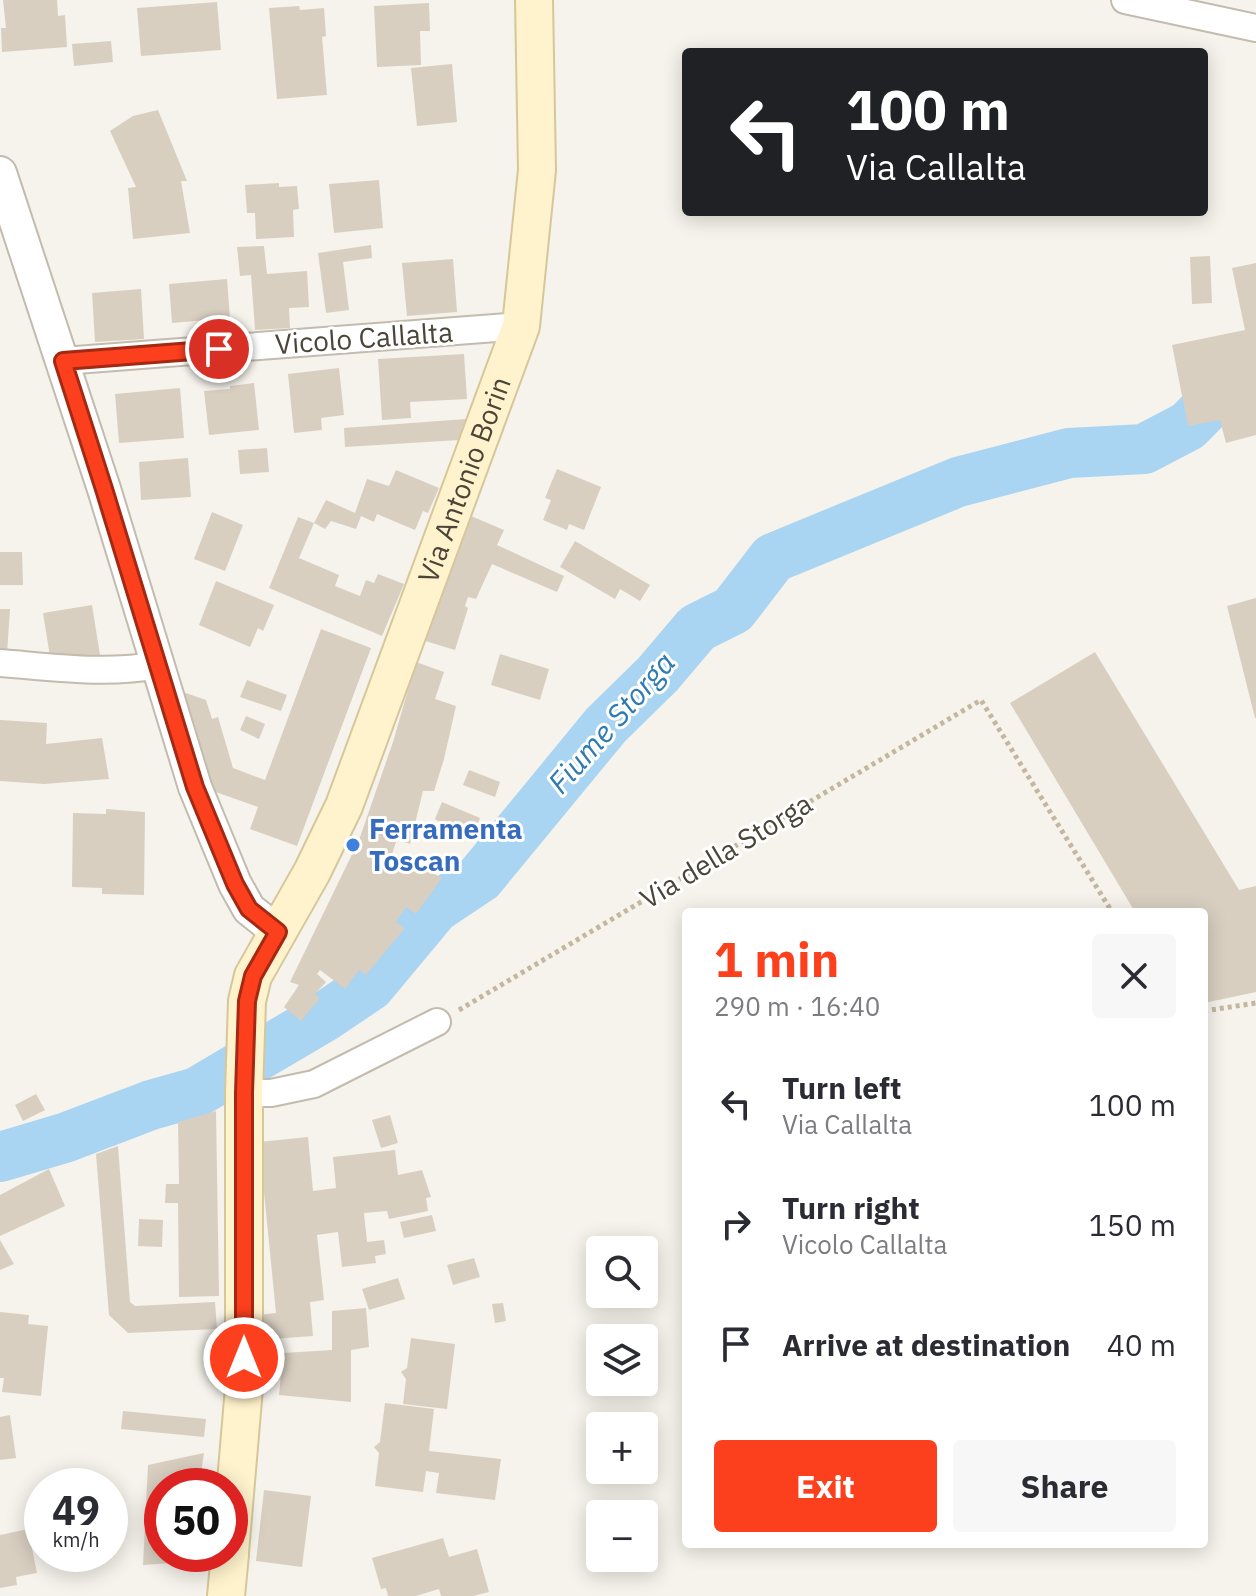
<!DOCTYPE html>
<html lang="en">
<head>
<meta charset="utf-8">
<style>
	:root { --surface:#fff; --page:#f7f7f7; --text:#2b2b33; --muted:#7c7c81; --accent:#fc3f1d }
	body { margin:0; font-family:"IBM Plex Sans",sans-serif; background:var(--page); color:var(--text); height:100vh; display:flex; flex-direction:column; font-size:30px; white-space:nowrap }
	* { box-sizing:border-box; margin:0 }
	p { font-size:26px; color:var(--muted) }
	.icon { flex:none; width:44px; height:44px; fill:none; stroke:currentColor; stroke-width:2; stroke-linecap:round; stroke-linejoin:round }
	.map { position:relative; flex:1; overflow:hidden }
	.details { position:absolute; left:682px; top:908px; width:526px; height:640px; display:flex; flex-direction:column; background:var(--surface); border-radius:8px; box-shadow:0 4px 20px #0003 }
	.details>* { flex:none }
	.top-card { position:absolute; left:682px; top:48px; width:526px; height:168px; border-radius:8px; box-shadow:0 4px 20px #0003; background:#202124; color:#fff; overflow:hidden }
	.controls { position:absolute; left:586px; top:1236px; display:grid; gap:16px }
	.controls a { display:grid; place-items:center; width:72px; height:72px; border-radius:8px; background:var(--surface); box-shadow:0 4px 20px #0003; font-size:40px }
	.speed { position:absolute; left:24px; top:1468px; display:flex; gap:16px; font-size:40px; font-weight:700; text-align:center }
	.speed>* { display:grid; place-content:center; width:104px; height:104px; border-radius:50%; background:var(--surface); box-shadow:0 4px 20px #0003; line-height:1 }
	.speed small { font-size:20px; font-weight:400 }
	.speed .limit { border:12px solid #d22; background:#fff; color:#111 }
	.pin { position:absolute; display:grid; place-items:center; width:68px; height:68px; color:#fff; margin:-34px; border:4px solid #fff; border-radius:50%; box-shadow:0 2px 8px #0007 }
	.me { position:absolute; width:88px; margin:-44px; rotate:0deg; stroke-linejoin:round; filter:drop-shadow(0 0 6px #0008) }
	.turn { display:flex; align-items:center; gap:28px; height:168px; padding:0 32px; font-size:36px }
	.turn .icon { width:104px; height:104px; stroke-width:2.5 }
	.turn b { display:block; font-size:56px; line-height:68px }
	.round { display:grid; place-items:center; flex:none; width:84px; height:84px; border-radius:8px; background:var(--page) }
	.head { display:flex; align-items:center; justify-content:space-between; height:136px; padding:0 32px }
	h1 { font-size:48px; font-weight:700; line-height:60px; color:var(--accent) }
	.button { display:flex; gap:16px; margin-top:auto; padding:16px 32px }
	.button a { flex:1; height:92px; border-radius:8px; background:var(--accent); color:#fff; font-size:32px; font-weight:700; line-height:92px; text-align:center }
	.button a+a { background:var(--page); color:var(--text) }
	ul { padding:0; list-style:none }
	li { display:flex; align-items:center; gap:24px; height:120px; padding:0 32px }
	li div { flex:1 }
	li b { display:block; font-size:30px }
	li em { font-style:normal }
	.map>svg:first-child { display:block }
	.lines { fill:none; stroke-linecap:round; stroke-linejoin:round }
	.river { stroke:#a9d4f2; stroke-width:50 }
	.building { fill:#d8cfc1 }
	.minor-casing { stroke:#c2bbae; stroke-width:30 }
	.tertiary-casing { stroke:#c2bbae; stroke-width:36 }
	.secondary-casing { stroke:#d6c79b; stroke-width:40 }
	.path { stroke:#c4b79f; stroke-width:5; stroke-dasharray:4 4; stroke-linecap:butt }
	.minor { stroke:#fff; stroke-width:26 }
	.tertiary { stroke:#fff; stroke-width:32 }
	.secondary { stroke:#fff3cd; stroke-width:36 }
	.route-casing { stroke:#a42913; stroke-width:20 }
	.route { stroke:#fc3f1d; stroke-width:14 }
	.shop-dot { fill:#3f7fe0; stroke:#fff; stroke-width:3 }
	.labels { text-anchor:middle; stroke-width:6; stroke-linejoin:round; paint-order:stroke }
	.street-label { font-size:28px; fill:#4b4439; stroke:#fff }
	.shop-label { font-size:28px; font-weight:bold; fill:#366cbe; stroke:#fff; text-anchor:start }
	.water-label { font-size:30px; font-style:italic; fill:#2e7ab2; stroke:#fff }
</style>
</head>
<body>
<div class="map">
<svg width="1256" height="1596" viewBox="0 0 1256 1596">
	<rect width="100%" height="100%" fill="#f6f3ec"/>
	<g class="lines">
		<polyline class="river" points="0,1157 64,1138 151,1105 197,1092 324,1017 370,986 435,908 480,878 606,725 658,674 697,628 733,610 773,558 958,482 1069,453 1144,449 1188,426 1256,357"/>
	</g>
	<g class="building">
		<polygon points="3,0 57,0 58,16 65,15 67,47 2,52 1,28 6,28"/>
		<polygon points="217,2 221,50 141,56 137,8"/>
		<polygon points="429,3 430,31 420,31 421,65 377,67 374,6"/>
		<polygon points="299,6 300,10 324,8 326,36 322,37 327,95 277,99 269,8"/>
		<polygon points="111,41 113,62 74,66 72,44"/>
		<polygon points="452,64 457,122 417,126 411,68"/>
		<polygon points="158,110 187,181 181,181 190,233 133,239 128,188 136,187 110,131 133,116"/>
		<polygon points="379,180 383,228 334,233 329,184"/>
		<polygon points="279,183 279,187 297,186 299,209 293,210 294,237 256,239 255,213 247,213 245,185"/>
		<polygon points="371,245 372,258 343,262 349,310 326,313 318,253"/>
		<polygon points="264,246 267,274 307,271 309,307 289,308 290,328 255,330 251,275 240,276 237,247"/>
		<polygon points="1210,256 1212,303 1192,304 1190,257"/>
		<polygon points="453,259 457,312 407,316 402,263"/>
		<polygon points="1256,263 1256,435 1226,443 1220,420 1188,426 1172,345 1245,330 1232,268"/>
		<polygon points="227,279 230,318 172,323 169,284"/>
		<polygon points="141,289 144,339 95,342 92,293"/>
		<polygon points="464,354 467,399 410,402 411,418 382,420 378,359"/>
		<polygon points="339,368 344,415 321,418 322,430 294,433 288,374"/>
		<polygon points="254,383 259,430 209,435 204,391 230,389 230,386"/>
		<polygon points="180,388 184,438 119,443 115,394"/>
		<polygon points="466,419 459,440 345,447 344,428"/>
		<polygon points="267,448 269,472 240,474 238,450"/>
		<polygon points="188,458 191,497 141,500 139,462"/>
		<polygon points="557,469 601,487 584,530 569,524 567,530 543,520 551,500 545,498"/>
		<polygon points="396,470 439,488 428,513 423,511 415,530 377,514 374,522 361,516 356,529 331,521 325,529 314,523 326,500 355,513 367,479 389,486"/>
		<polygon points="212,512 243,525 225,571 194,559"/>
		<polygon points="471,516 504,530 497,545 564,576 557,592 492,564 476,599 468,597 465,606 468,608 455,650 422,640 441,584"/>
		<polygon points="298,517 314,523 299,558 339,575 335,586 360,596 366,580 374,583 378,574 404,584 382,636 269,588"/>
		<polygon points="575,541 650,585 640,601 620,589 615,599 560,567"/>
		<polygon points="0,552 22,552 23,585 0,585"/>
		<polygon points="216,581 274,605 263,631 258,628 250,647 199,625"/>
		<polygon points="1256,598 1256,718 1255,718 1227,606"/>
		<polygon points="92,605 100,655 51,663 43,613"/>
		<polygon points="0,609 10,609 7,654 0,654"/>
		<polygon points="321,629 371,648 297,846 250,829 258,807 213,791 195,726 183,692 206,700 212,719 218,717 233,768 265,780"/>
		<polygon points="1095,652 1239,890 1256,886 1256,992 1204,1003 1204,912 1135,912 1010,703"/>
		<polygon points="500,654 549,669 540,700 491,685"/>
		<polygon points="416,662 444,672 435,699 456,706 444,759 434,791 423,791 410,844 397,839 391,857 427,870 442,878 416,914 406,907 396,922 405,928 366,975 359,970 345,989 320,970 317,974 326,982 315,994 320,998 301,1021 284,1007 299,985 290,982 359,840 393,742"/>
		<polygon points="247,680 287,695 281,711 240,697"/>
		<polygon points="246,716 265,724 259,739 240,730"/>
		<polygon points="0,720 47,723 46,744 102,738 109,779 44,784 0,781"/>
		<polygon points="469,770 500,782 495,797 463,785"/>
		<polygon points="442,802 480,818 476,829 455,821 451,831 435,819"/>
		<polygon points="106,809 145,812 144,895 102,894 102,888 72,887 73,813 106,814"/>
		<polygon points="36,1094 45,1110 23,1121 15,1105"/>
		<polygon points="216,1111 219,1296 179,1297 178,1203 165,1203 166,1184 179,1184 178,1122"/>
		<polygon points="390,1115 398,1143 381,1148 372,1120"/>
		<polygon points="308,1137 313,1191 336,1188 333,1157 395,1150 398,1175 422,1170 431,1197 426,1198 428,1211 389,1219 387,1211 364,1213 367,1242 384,1240 386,1254 375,1256 376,1263 342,1267 338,1232 317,1235 324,1300 310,1302 313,1336 260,1340 259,1315 276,1313 259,1142"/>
		<polygon points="118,1146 130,1302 135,1306 215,1302 217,1329 128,1333 109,1315 96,1154"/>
		<polygon points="49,1169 65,1206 0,1236 0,1195"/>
		<polygon points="432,1215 436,1231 404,1238 400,1222"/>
		<polygon points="139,1219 163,1220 162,1247 138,1246"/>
		<polygon points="0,1240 14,1264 0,1270"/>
		<polygon points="474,1258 480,1277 453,1285 447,1265"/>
		<polygon points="398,1278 405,1299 369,1310 362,1289"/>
		<polygon points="503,1303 506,1321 495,1323 492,1304"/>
		<polygon points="366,1308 369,1347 351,1350 351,1402 279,1395 283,1353 332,1350 332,1311"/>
		<polygon points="0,1312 29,1315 28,1324 48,1326 41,1396 2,1392 4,1378 0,1378"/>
		<polygon points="411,1338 455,1344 447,1409 403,1404 406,1379 401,1372 407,1368"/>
		<polygon points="385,1403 434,1409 429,1451 501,1459 495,1500 436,1493 439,1473 426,1471 423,1492 375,1486 379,1453 374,1447 380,1442"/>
		<polygon points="123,1411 206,1419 204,1437 121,1429"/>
		<polygon points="10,1415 16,1458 0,1460 0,1417"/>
		<polygon points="204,1453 199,1486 162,1486 162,1554 189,1554 187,1562 143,1565 148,1465"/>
		<polygon points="264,1490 311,1496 302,1567 256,1561"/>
		<polygon points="28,1529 37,1573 16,1577 17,1585 0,1588 0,1535"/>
		<polygon points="443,1538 449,1557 477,1549 489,1592 473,1596 441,1596 439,1589 416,1596 388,1596 386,1588 381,1589 372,1558"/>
	</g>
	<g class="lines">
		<g class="minor-casing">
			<g id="minor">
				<polyline points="1125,0 1256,28"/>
				<polyline points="63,361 521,326"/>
				<path d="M0,663C52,667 106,675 158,665"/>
				<polyline points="244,1093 271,1093 314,1084 437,1022"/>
			</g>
		</g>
		<g class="tertiary-casing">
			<polyline id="tertiary" points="0,173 104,489 195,787 235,884 249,909 278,932"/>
		</g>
		<g class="secondary-casing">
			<g id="secondary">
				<path id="s1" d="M230,1552L244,1388V1093L247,1001L253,976L312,872L344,806L521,326L537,170L534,0"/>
				<polyline points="226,1596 230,1554"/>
			</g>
		</g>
		<g class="path">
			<polyline points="459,1010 981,700 1112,912"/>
			<polyline points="1204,1011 1256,1003"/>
		</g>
		<use href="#minor" class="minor"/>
		<use href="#tertiary" class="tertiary"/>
		<use href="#secondary" class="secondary"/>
	</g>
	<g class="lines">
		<g class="route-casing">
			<polyline id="route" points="219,349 63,361 104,489 195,787 235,884 249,909 278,932 253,976 247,1001 244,1093 244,1358"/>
		</g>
		<use href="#route" class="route"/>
	</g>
	<circle class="shop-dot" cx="353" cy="845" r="8"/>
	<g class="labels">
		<g class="street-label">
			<text transform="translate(364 338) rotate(-4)" y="10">Vicolo Callalta</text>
			<text dy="10" stroke="none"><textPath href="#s1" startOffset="1118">Via Antonio Borin</textPath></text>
			<text transform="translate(726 851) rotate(-31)" y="10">Via della Storga</text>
		</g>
		<g class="shop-label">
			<text x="369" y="839">Ferramenta<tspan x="369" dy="32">Toscan</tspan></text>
		</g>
		<g class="water-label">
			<text transform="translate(612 723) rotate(-49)" y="10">Fiume Storga</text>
		</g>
	</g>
</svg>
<div class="controls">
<a><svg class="icon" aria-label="search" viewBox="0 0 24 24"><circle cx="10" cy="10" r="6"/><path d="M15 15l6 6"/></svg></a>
<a><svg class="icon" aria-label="layers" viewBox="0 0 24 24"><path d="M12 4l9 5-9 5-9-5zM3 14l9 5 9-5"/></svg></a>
<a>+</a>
<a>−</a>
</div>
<div class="speed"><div>49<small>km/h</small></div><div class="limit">50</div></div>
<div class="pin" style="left:219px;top:349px;background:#d93025"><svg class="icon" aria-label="arrive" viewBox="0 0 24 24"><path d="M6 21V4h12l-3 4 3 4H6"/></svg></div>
<svg class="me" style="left:244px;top:1358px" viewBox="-20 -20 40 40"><circle r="17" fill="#fc3f1d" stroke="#fff" stroke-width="3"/><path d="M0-11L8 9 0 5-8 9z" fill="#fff"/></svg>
<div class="top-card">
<div class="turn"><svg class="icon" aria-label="left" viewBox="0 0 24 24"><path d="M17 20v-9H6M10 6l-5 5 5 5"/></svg><div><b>100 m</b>Via Callalta</div></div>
</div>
<section class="details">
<div class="head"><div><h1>1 min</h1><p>290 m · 16:40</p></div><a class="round"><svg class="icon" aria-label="close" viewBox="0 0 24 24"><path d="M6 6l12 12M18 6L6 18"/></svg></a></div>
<ul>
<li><svg class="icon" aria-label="left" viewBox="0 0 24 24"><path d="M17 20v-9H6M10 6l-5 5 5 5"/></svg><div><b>Turn left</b><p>Via Callalta</p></div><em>100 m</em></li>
<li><svg class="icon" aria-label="right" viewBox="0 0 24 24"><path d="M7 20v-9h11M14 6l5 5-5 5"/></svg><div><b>Turn right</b><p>Vicolo Callalta</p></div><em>150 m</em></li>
<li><svg class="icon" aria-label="arrive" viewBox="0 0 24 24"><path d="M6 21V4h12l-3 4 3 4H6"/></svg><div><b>Arrive at destination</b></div><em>40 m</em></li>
</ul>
<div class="button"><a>Exit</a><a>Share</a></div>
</section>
</div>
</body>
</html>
